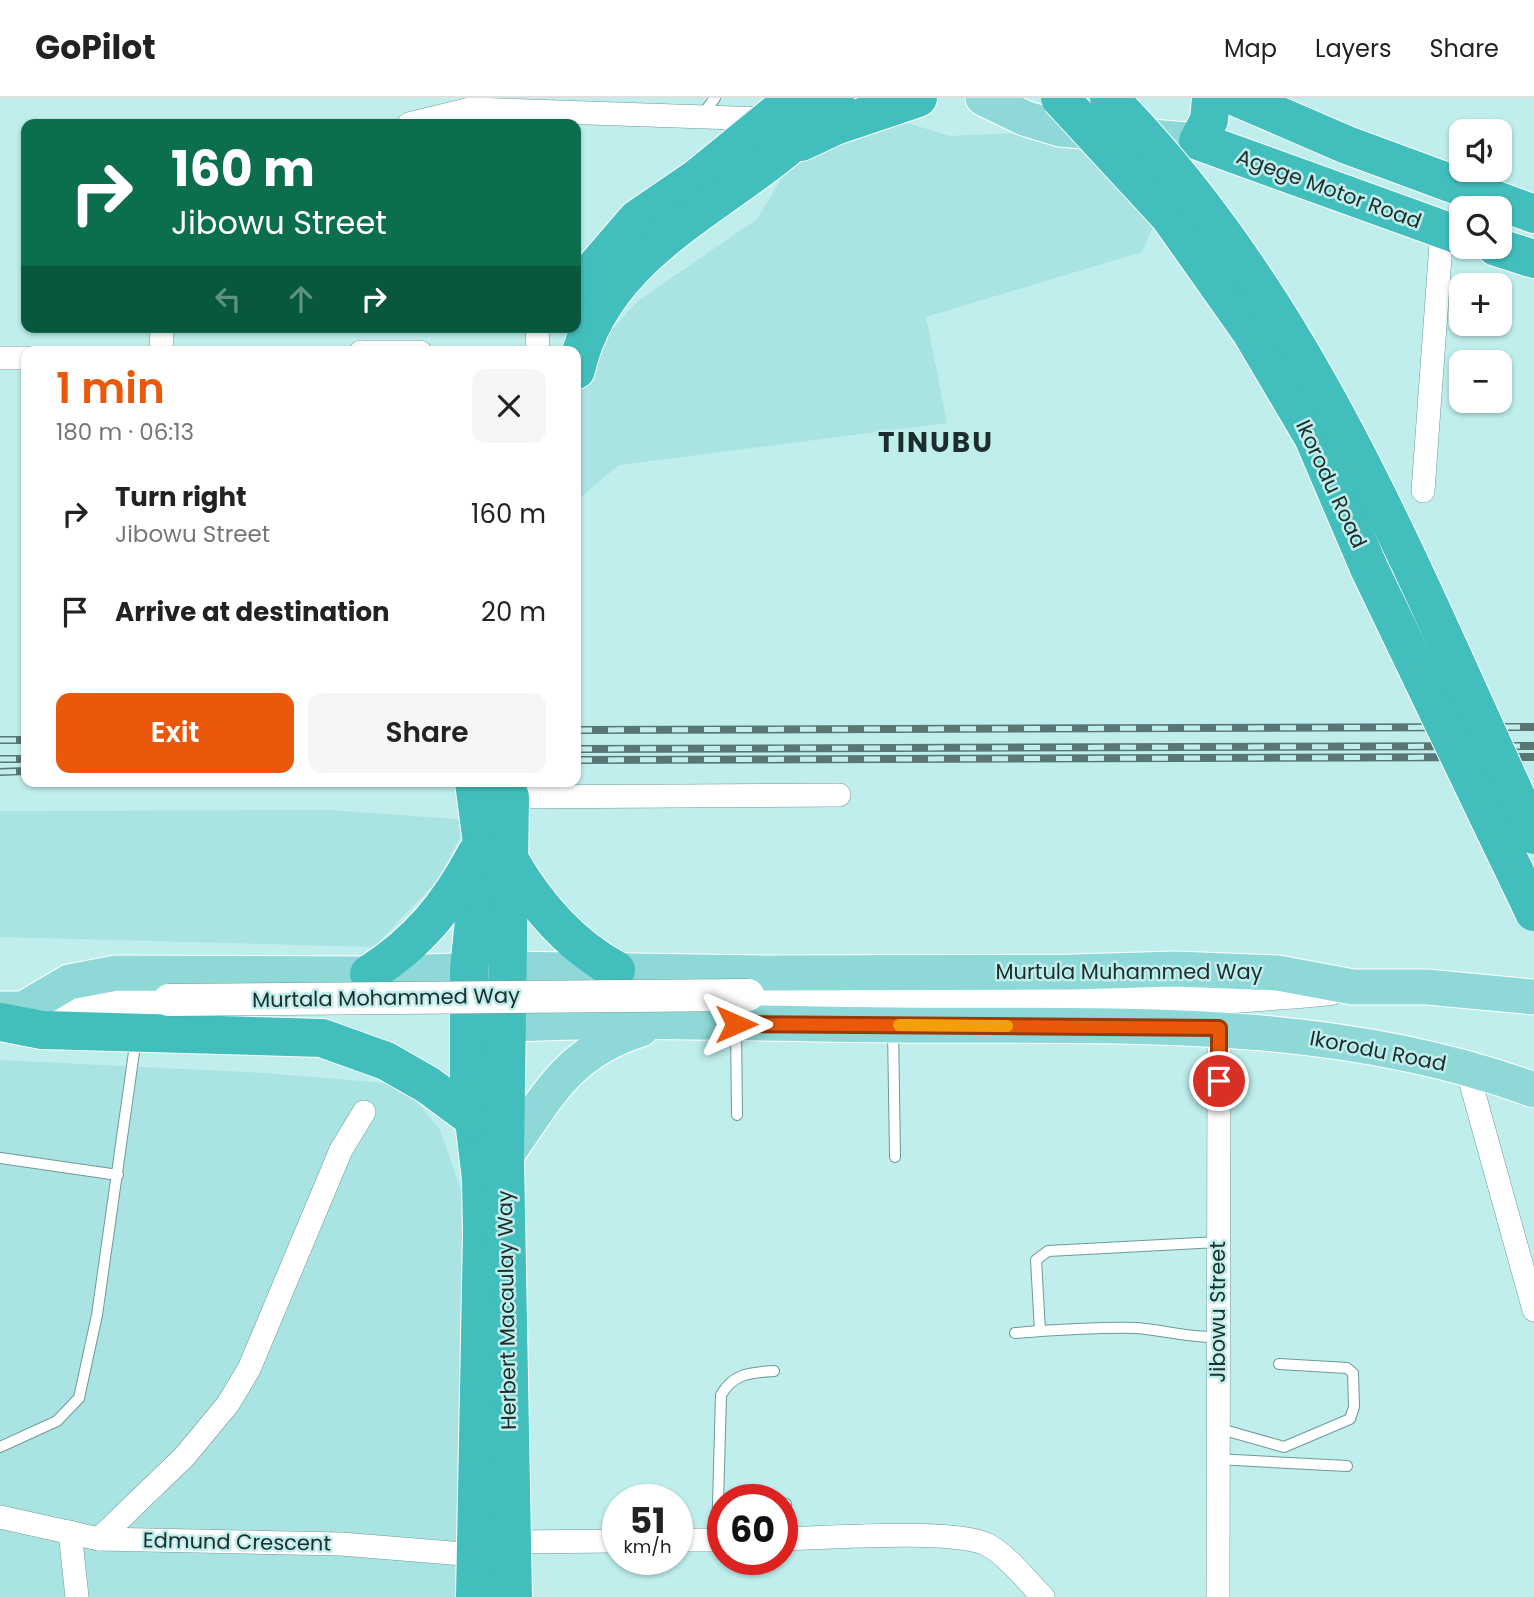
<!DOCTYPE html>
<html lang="en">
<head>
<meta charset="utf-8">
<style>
	:root { --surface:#fff; --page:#f6f6f6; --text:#222; --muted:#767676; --line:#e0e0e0; --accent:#ea580c }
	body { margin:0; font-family:Poppins,sans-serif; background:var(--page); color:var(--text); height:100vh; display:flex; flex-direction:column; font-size:26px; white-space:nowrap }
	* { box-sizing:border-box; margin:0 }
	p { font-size:23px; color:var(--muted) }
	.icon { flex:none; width:38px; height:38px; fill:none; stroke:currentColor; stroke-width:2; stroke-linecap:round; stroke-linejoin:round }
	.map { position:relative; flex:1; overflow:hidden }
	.drawer { position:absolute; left:21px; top:248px; width:560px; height:441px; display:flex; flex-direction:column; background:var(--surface); border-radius:14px; box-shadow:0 2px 5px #0004 }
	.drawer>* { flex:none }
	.hud { position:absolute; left:21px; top:21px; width:560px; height:214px; border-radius:14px; box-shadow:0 2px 5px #0004; background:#0b6e4f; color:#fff; overflow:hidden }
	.fabs { position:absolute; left:1449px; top:21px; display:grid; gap:14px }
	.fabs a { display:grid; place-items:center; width:63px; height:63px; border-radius:14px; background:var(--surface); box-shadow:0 2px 5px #0004; font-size:35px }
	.speed { position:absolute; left:602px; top:1386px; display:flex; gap:14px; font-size:35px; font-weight:700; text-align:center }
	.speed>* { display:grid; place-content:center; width:91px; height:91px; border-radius:50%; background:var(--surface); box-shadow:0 2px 5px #0004; line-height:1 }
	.speed small { font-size:18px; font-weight:400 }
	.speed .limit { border:10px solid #d22; background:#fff; color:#111 }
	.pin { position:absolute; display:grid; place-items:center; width:60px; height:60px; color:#fff; margin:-30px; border:4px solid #fff; border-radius:50%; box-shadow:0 2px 7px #0007 }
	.me { position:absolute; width:77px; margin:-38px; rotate:90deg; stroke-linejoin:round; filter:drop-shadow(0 0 5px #0008) }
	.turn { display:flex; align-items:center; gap:24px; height:147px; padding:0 35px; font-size:32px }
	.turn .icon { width:91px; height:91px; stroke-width:2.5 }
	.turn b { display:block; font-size:49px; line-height:60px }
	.lanes { display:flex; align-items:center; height:66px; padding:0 35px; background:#0003; justify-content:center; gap:35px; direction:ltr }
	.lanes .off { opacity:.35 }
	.round { display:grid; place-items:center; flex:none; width:74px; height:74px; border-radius:14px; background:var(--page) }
	.summary { display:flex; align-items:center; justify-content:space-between; height:119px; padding:0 35px }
	h1 { font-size:42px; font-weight:600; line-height:52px; color:var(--accent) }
	.cta { display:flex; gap:14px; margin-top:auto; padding:14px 35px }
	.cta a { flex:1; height:80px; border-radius:14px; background:var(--accent); color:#fff; font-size:28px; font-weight:600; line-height:80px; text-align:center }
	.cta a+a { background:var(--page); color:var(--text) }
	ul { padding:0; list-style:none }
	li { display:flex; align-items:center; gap:21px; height:98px; padding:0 35px }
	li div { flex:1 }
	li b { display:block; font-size:26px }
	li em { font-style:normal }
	header { display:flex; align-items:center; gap:42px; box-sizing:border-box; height:98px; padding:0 35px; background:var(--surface); border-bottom:2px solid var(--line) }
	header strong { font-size:33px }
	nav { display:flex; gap:38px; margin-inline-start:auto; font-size:24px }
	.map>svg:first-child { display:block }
	.built { fill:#aae4e2 }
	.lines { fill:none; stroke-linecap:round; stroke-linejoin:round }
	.lane-casing { stroke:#6d9a98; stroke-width:12 }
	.street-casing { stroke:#6d9a98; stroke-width:24 }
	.secondary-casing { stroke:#6d9a98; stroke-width:33 }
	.primary-casing { stroke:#fff; stroke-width:37 }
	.highway-casing { stroke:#fff; stroke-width:40 }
	.lane { stroke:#fff; stroke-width:10 }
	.street { stroke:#fff; stroke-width:23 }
	.secondary { stroke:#fff; stroke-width:32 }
	.primary { stroke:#8ed9d7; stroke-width:35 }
	.highway { stroke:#42bfbd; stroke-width:38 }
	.rail-casing { stroke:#597675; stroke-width:8 }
	.rail { stroke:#bfeeec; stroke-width:5; stroke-dasharray:16; stroke-linecap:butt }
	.secondary-bridge-casing { stroke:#6d9a98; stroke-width:33; stroke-linecap:butt }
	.highway-bridge-casing { stroke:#fff; stroke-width:40; stroke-linecap:butt }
	.secondary-bridge { stroke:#fff; stroke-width:32 }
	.highway-bridge { stroke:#42bfbd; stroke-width:38 }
	.route-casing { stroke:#983908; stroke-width:18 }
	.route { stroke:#ea580c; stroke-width:12 }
	.slow { stroke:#f59e0b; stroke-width:12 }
	.labels { text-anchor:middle; stroke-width:5; stroke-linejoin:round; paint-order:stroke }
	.street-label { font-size:21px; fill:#1b2d2d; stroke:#bfeeec }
	.district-label { font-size:28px; font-weight:bold; letter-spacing:2px; fill:#1b2d2d; stroke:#bfeeec }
</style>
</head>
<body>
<header>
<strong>GoPilot</strong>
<nav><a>Map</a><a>Layers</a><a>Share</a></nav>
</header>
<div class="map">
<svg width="1534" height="1499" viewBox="0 0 1534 1499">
	<rect width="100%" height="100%" fill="#bfeeec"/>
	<g class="built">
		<polygon points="830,0 949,38 1083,32 1157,120 1142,154 926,219 947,325 619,367 582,398 576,392 576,271 638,203 757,121"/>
		<polygon points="329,712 469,722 437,783 374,849 0,839 0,713"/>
		<polygon points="0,962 264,975 385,985 414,1000 440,1032 462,1095 462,1499 0,1499"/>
	</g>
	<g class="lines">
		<g class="lane-casing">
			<g id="lane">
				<polyline points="702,17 715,0"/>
				<polyline points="736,929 737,1017"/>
				<polyline points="893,930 895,1059"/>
				<polyline points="0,1060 118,1077"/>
				<polyline points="1040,1233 1036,1162 1048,1153 1218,1144"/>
				<path d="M1015,1235C1055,1232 1096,1229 1136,1230C1164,1232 1189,1240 1218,1239"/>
				<polyline points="1217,1330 1284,1349 1350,1321 1354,1309 1353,1275 1347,1270 1279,1266"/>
				<polyline points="0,1349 57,1323 79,1300 97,1217 136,940"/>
				<polyline points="1216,1361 1347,1368"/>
				<polyline points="782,1406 786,1406"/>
				<path d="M717,1442L721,1297C734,1275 749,1275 774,1273"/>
			</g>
		</g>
		<g class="street-casing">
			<g id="street">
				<polyline points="409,26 470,11 766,21"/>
				<polyline points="537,229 538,254"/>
				<polyline points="161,254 162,229"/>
				<polyline points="361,254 420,254"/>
				<polyline points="0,260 26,260"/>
				<polyline points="1423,393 1442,132"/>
				<polyline points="510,699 839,697"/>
				<polyline points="1467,971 1534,1212"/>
				<polyline points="0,1419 99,1441 341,1446 476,1457"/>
				<polyline points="70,1434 77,1499"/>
				<polyline points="99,1441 185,1358 228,1306 249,1271 341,1052 364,1014"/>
				<path d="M782,1441C824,1440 956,1430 988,1447C1008,1458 1027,1483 1043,1499"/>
				<polyline points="677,1442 723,1442"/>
				<polyline points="512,1444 618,1443"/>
				<polyline points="1218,1499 1219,930"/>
			</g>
		</g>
		<g class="secondary-casing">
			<g id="secondary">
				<path d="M748,897C942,901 1137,911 1331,891"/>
				<polyline points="23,911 169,902"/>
			</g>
		</g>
		<g class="primary-casing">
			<g id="primary">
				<polyline points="983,0 1024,20 1060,31 1198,43"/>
				<polyline points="0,911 23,911 69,884 116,875 369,876 508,871 770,875 1072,874 1176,871 1278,875 1353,889 1427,889 1534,899"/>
				<path d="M477,928C616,919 756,926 894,927C1110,929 1328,916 1534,992"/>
				<path d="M505,1059C547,1000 565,955 641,931"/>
			</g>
		</g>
		<g class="highway-casing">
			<g id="highway">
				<polyline points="1211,0 1209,22 1198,43 1461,138"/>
				<polyline points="1238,0 1347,47 1534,116"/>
				<polyline points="801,44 835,28 918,0"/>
				<polyline points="1496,149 1534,161"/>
				<polyline points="576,200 593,172 637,121 697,80 795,0"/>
				<path d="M576,272C600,163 704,117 783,53C802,38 818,17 835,0"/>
				<polyline points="474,684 482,745 469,871 469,980 481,1081 482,1136 475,1499"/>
				<polyline points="504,684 510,699 505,1059 513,1499"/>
				<path d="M509,761C535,806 570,847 616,872"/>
				<path d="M369,876C419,844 448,808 476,756"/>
				<polyline points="0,924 42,932 322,940 386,963 428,987 474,1021"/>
			</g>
		</g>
		<use href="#lane" class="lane"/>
		<use href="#street" class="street"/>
		<use href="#secondary" class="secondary"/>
		<use href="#primary" class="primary"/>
		<use href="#highway" class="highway"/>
		<g class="rail-casing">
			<g id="rail">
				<polyline points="576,632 1534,629"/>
				<polyline points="0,642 26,642"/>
				<polyline points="576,651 1534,648"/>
				<polyline points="0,661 26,661"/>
				<polyline points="576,662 1534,659"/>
				<polyline points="0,674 26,673"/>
			</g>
		</g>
		<use href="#rail" class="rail"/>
		<g class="secondary-bridge-casing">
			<polyline id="secondary-bridge" points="169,902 748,897"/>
		</g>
		<g class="highway-bridge-casing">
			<g id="highway-bridge">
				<polyline points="1060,0 1169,118 1251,234 1313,339 1369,470 1534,814"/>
				<path d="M1109,0C1312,205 1414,480 1534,737"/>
			</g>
		</g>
		<use href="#secondary-bridge" class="secondary-bridge"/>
		<use href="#highway-bridge" class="highway-bridge"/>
	</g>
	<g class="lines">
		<g class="route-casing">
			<polyline id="route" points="736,926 1219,930 1219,983"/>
		</g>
		<use href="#route" class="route"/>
		<polyline class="slow" points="899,927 1007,928"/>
	</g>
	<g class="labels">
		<g class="street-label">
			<text transform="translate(1329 91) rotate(20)" y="7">Agege Motor Road</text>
			<text transform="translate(1331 386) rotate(65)" y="7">Ikorodu Road</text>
			<text x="1129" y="881">Murtula Muhammed Way</text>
			<text transform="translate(386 900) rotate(-1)" y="7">Murtala Mohammed Way</text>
			<text transform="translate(1378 953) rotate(11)" y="7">Ikorodu Road</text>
			<text transform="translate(507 1212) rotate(-91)" y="7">Herbert Macaulay Way</text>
			<text transform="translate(1218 1214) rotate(-90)" y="7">Jibowu Street</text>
			<text transform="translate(237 1444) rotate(1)" y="7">Edmund Crescent</text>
		</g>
		<g class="district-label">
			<text x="936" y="354">TINUBU</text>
		</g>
	</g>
</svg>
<div class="fabs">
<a><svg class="icon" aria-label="sound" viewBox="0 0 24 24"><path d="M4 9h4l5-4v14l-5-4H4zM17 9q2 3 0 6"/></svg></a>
<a><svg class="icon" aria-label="search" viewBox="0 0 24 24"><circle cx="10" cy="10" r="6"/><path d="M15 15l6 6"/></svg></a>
<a>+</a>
<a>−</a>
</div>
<div class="speed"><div>51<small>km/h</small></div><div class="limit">60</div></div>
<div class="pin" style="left:1219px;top:983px;background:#d93025"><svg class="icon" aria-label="arrive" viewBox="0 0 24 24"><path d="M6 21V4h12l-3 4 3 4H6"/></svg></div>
<svg class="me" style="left:736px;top:926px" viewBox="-20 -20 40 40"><path d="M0-17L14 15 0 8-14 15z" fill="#ea580c" stroke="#fff" stroke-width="4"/></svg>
<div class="hud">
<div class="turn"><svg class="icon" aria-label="right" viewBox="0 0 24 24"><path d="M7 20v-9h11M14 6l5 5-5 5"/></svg><div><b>160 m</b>Jibowu Street</div></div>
<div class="lanes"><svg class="icon off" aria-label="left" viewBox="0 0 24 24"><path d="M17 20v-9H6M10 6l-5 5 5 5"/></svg><svg class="icon off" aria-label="ahead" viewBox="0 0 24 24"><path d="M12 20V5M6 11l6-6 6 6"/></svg><svg class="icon" aria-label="right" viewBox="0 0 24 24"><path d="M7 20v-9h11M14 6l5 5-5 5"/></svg></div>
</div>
<section class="drawer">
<div class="summary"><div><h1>1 min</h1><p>180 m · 06:13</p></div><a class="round"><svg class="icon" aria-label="close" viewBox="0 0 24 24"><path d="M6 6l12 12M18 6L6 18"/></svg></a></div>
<ul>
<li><svg class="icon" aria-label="right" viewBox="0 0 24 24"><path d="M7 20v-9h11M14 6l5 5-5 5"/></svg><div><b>Turn right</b><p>Jibowu Street</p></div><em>160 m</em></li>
<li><svg class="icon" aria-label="arrive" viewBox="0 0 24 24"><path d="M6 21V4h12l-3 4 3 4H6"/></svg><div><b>Arrive at destination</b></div><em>20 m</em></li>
</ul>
<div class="cta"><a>Exit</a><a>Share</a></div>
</section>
</div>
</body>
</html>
